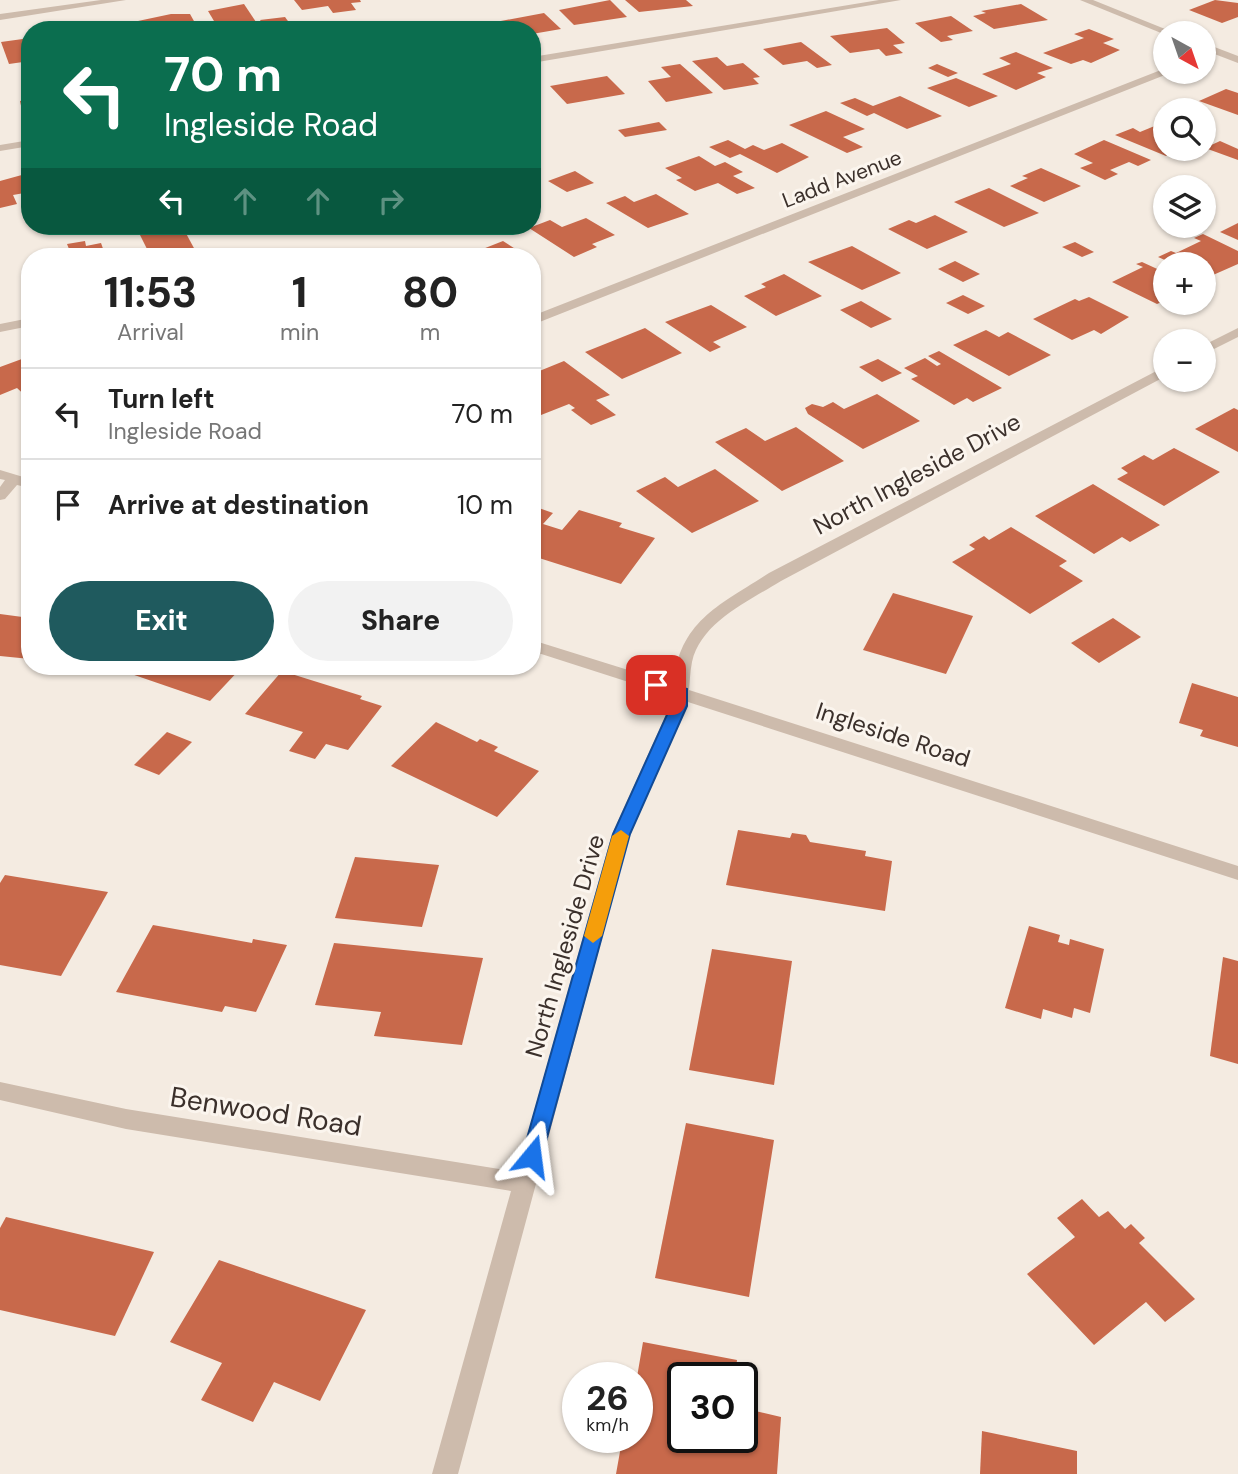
<!DOCTYPE html>
<html lang="en">
<head>
<meta charset="utf-8">
<style>
	:root { --surface:#fff; --page:#f2f2f2; --text:#222; --muted:#767676; --line:#e0e0e0; --accent:#1f5a5e }
	body { margin:0; font-family:"DM Sans",sans-serif; background:var(--page); color:var(--text); height:100vh; display:flex; flex-direction:column; font-size:26px; white-space:nowrap }
	* { box-sizing:border-box; margin:0 }
	p { font-size:23px; color:var(--muted) }
	.icon { flex:none; width:38px; height:38px; fill:none; stroke:currentColor; stroke-width:2; stroke-linecap:round; stroke-linejoin:round }
	.map { position:relative; flex:1; overflow:hidden }
	.drawer { position:absolute; left:21px; top:248px; width:520px; height:427px; display:flex; flex-direction:column; background:var(--surface); border-radius:28px; box-shadow:0 2px 5px #0004 }
	.drawer>* { flex:none }
	.top-card { position:absolute; left:21px; top:21px; width:520px; height:214px; border-radius:28px; box-shadow:0 2px 5px #0004; background:#0b6e4f; color:#fff; overflow:hidden }
	.needle { width:46px; rotate:140deg }
	.controls { position:absolute; left:1153px; top:21px; display:grid; gap:14px }
	.controls a { display:grid; place-items:center; width:63px; height:63px; border-radius:50%; background:var(--surface); box-shadow:0 2px 5px #0004; font-size:35px }
	.speed { position:absolute; left:562px; top:1362px; display:flex; gap:14px; font-size:35px; font-weight:700; text-align:center }
	.speed>* { display:grid; place-content:center; width:91px; height:91px; border-radius:50%; background:var(--surface); box-shadow:0 2px 5px #0004; line-height:1 }
	.speed small { font-size:18px; font-weight:400 }
	.speed .limit { border:4px solid #111; border-radius:10px; background:#fff; color:#111 }
	.pin { position:absolute; display:grid; place-items:center; width:60px; height:60px; color:#fff; margin:-30px; border-radius:14px; box-shadow:0 4px 10px #0006 }
	.me { position:absolute; width:77px; margin:-38px; rotate:16deg; stroke-linejoin:round; filter:drop-shadow(0 0 5px #0008) }
	.turn { display:flex; align-items:center; gap:24px; height:147px; padding:0 28px; font-size:32px }
	.turn .icon { width:91px; height:91px; stroke-width:2.5 }
	.turn b { display:block; font-size:49px; line-height:60px }
	.lanes { display:flex; align-items:center; height:66px; padding:0 28px; background:#0003; justify-content:center; gap:35px; direction:ltr }
	.lanes .off { opacity:.35 }
	.eta { display:flex; justify-content:space-evenly; align-items:center; height:119px; text-align:center }
	.eta b { font-size:42px; font-weight:800; line-height:49px }
	.primary-button { display:flex; gap:14px; margin-top:auto; padding:14px 28px }
	.primary-button a { flex:1; height:80px; border-radius:42px; background:var(--accent); color:#fff; font-size:28px; font-weight:800; line-height:80px; text-align:center }
	.primary-button a+a { background:var(--page); color:var(--text) }
	ul { padding:0; list-style:none }
	li { display:flex; align-items:center; gap:21px; height:91px; padding:0 28px; border-top:2px solid var(--line) }
	li div { flex:1 }
	li b { display:block; font-size:26px }
	li em { font-style:normal }
	.map>svg:first-child { display:block }
	.building { fill:#c8694b }
	.lines { fill:none; stroke-linecap:round; stroke-linejoin:round }
	.minor { fill:#cdbbac; fill-rule:evenodd }
	.route { fill:#1a73e8; stroke:#114b97; stroke-width:2 }
	.slow { fill:#f59e0b }
	.labels { text-anchor:middle; stroke-width:6; stroke-linejoin:round; paint-order:stroke }
	.far-street-label { font-size:21px; fill:#3b302b; stroke:#fbf5ee }
	.street-label { font-size:24px; fill:#3b302b; stroke:#fbf5ee }
	.near-street-label { font-size:28px; fill:#3b302b; stroke:#fbf5ee }
</style>
</head>
<body>
<div class="map">
<svg width="1238" height="1474" viewBox="0 0 1238 1474">
	<rect width="100%" height="100%" fill="#f4ebe1"/>
	<g class="building">
		<polygon points="294,0 360,0 361,2 351,3 356,10 333,13 328,6 302,10"/>
		<polygon points="610,0 627,17 574,25 559,10"/>
		<polygon points="625,0 686,0 693,6 639,12"/>
		<polygon points="1215,0 1238,3 1238,17 1222,23 1189,10"/>
		<polygon points="244,4 256,22 217,26 208,11"/>
		<polygon points="1021,4 1048,20 994,29 973,16 986,13 981,11"/>
		<polygon points="544,13 561,29 532,34 532,30 497,30 490,23"/>
		<polygon points="171,14 190,14 199,30 143,30 138,21"/>
		<polygon points="951,16 973,31 947,36 953,40 941,42 915,23"/>
		<polygon points="285,17 293,28 266,30 260,20"/>
		<polygon points="475,21 482,30 443,30 443,28"/>
		<polygon points="113,24 123,24 126,30 92,30"/>
		<polygon points="887,28 905,43 893,45 903,53 886,56 879,49 850,53 830,36"/>
		<polygon points="1089,29 1114,39 1103,43 1120,50 1091,63 1083,60 1071,64 1043,53 1084,38 1074,34"/>
		<polygon points="30,38 30,61 9,64 1,42"/>
		<polygon points="801,42 832,65 817,68 807,61 783,65 763,49"/>
		<polygon points="1016,52 1053,68 1037,73 1046,77 1016,90 982,74 1011,64 999,58"/>
		<polygon points="717,57 727,66 743,63 760,77 753,78 759,84 724,90 692,61"/>
		<polygon points="680,64 713,93 666,102 648,81 671,77 661,67"/>
		<polygon points="937,64 958,73 948,77 928,68"/>
		<polygon points="607,76 625,94 567,104 550,86"/>
		<polygon points="956,78 998,96 969,107 927,88"/>
		<polygon points="1226,89 1238,93 1238,115 1199,101"/>
		<polygon points="900,96 942,116 907,129 874,113 867,116 840,103 855,98 873,106"/>
		<polygon points="30,99 30,114 23,115 20,101"/>
		<polygon points="826,111 865,129 843,137 863,147 847,153 789,125"/>
		<polygon points="659,122 667,130 625,137 618,130"/>
		<polygon points="1157,125 1166,129 1166,149 1183,149 1166,156 1115,135 1133,128 1140,132"/>
		<polygon points="728,140 745,149 753,145 764,150 782,143 809,157 777,173 740,154 730,158 709,147"/>
		<polygon points="1104,140 1151,160 1138,166 1129,162 1110,170 1118,174 1105,180 1080,168 1093,163 1074,154"/>
		<polygon points="1220,141 1238,149 1238,160 1205,148"/>
		<polygon points="699,156 715,166 725,162 743,172 733,176 755,188 737,194 718,183 695,191 676,180 682,178 665,168"/>
		<polygon points="1041,168 1081,186 1044,202 1010,186 1028,178 1022,176"/>
		<polygon points="575,171 594,183 567,192 548,181"/>
		<polygon points="29,173 30,192 13,195 17,204 0,208 0,181"/>
		<polygon points="989,188 1039,213 1004,227 954,202"/>
		<polygon points="656,194 689,214 648,228 606,203 625,196 634,202"/>
		<polygon points="935,215 968,232 927,249 888,229 909,220 916,223"/>
		<polygon points="586,218 615,235 592,244 597,247 574,257 529,228 550,220 562,227"/>
		<polygon points="1238,223 1238,240 1220,232"/>
		<polygon points="144,226 182,226 195,250 151,257 136,227"/>
		<polygon points="1203,234 1238,251 1238,264 1204,279 1204,264 1174,264 1158,257 1171,251 1176,253 1201,241 1194,238"/>
		<polygon points="85,241 86,246 101,243 106,257 53,257 51,252 69,249 67,244"/>
		<polygon points="503,241 528,257 465,256"/>
		<polygon points="1075,242 1094,252 1082,257 1062,247"/>
		<polygon points="852,246 901,273 862,290 808,262"/>
		<polygon points="955,261 980,274 963,282 938,269"/>
		<polygon points="1142,262 1166,273 1166,300 1157,304 1112,282 1143,267 1136,264"/>
		<polygon points="784,274 822,296 776,316 744,296 766,287 761,284"/>
		<polygon points="963,295 985,306 968,314 946,303"/>
		<polygon points="1089,297 1129,317 1101,334 1094,330 1072,340 1033,319 1075,299 1079,301"/>
		<polygon points="861,301 892,319 871,328 840,310"/>
		<polygon points="711,305 747,327 713,342 721,347 710,352 665,322"/>
		<polygon points="645,328 682,353 622,379 585,352"/>
		<polygon points="986,330 999,337 1008,332 1051,355 1009,376 953,345"/>
		<polygon points="939,351 1002,388 973,402 967,398 954,405 911,379 918,376 904,368 925,358 937,366 941,364 928,356"/>
		<polygon points="30,356 30,400 17,388 0,395 0,367"/>
		<polygon points="878,359 902,373 882,382 859,367"/>
		<polygon points="564,361 610,395 596,400 616,415 591,425 571,410 575,408 569,404 536,417 532,413 532,374"/>
		<polygon points="877,394 920,421 863,449 808,414 805,408 812,404 823,407 833,402 844,409"/>
		<polygon points="1234,408 1238,410 1238,452 1195,429"/>
		<polygon points="796,427 844,461 782,491 715,442 746,428 765,441"/>
		<polygon points="1174,448 1220,472 1164,506 1117,479 1128,473 1121,468 1144,455 1153,460"/>
		<polygon points="715,469 759,501 692,533 636,491 665,477 678,487"/>
		<polygon points="1093,484 1160,525 1130,542 1122,537 1094,554 1035,516"/>
		<polygon points="536,507 553,513 543,524 562,530 579,510 622,523 619,527 655,538 621,584 539,558 541,554 532,551 532,512"/>
		<polygon points="1011,527 1067,561 1059,566 1083,581 1030,614 952,562 975,549 969,545 984,536 989,540"/>
		<polygon points="893,593 973,616 946,674 863,650"/>
		<polygon points="0,614 30,618 30,659 0,656"/>
		<polygon points="1113,618 1141,637 1099,663 1071,643"/>
		<polygon points="111,667 242,667 210,701"/>
		<polygon points="282,671 362,696 360,699 382,706 348,750 326,744 315,759 289,751 303,732 245,714"/>
		<polygon points="1192,683 1238,697 1238,747 1200,736 1203,730 1179,723"/>
		<polygon points="436,722 477,742 480,739 498,747 494,751 539,771 497,817 391,766"/>
		<polygon points="167,732 192,742 159,775 134,765"/>
		<polygon points="738,830 790,838 792,833 806,835 810,842 866,851 865,856 892,861 885,911 726,885"/>
		<polygon points="355,857 439,865 422,927 335,918"/>
		<polygon points="5,875 108,892 61,976 0,965 0,883"/>
		<polygon points="153,925 252,943 253,939 287,945 256,1012 225,1006 222,1012 116,992"/>
		<polygon points="1029,926 1060,935 1058,942 1069,945 1070,939 1104,949 1090,1013 1074,1008 1072,1018 1043,1009 1041,1019 1005,1008"/>
		<polygon points="334,943 483,958 462,1045 374,1036 381,1012 315,1005"/>
		<polygon points="712,949 792,961 774,1085 689,1070"/>
		<polygon points="1223,957 1238,961 1238,1064 1210,1056"/>
		<polygon points="686,1123 774,1140 749,1297 655,1278"/>
		<polygon points="1082,1199 1099,1217 1108,1211 1125,1229 1131,1224 1145,1238 1139,1243 1195,1299 1165,1322 1146,1302 1094,1345 1027,1274 1075,1237 1057,1218"/>
		<polygon points="6,1217 154,1252 115,1336 0,1310 0,1228"/>
		<polygon points="219,1260 366,1310 320,1401 274,1382 253,1422 201,1400 222,1363 170,1342"/>
		<polygon points="643,1342 737,1360 735,1377 682,1377 682,1437 742,1437 742,1408 781,1417 777,1474 616,1474 621,1446 615,1445 617,1437 637,1437 637,1377"/>
		<polygon points="982,1431 1077,1451 1077,1474 980,1474"/>
	</g>
	<g class="lines">
		<g class="minor">
			<polygon points="101,0 126,0 0,20 0,14"/>
			<polygon points="879,0 901,0 532,63 532,57"/>
			<polygon points="1080,0 1093,0 1175,33 1166,35"/>
			<polygon points="1204,43 1238,56 1238,63 1204,50"/>
			<polygon points="1166,68 1166,72 1170,73 532,325 532,316"/>
			<polygon points="30,140 30,146 0,151 0,145"/>
			<polygon points="30,318 30,326 0,332 0,324"/>
			<polygon points="1238,328 1238,337 1204,354 1204,345"/>
			<path d="M1166,366V376L781,581C749,601 701,622 692,662C690,671 690,681 689,690L1238,866V880L688,702L630,834L458,1474H432L511,1191L126,1129L0,1100V1082L126,1109L517,1172L612,834L670,706L672,696L532,651V640L673,684C680,620 720,605 769,573Z"/>
			<polygon points="0,470 30,479 30,488 17,485 5,499 0,500 0,487 5,480 0,479"/>
		</g>
	</g>
	<polygon class="route" points="656,680 687,689 687,706 630,834 542,1156 539,1162 532,1165 525,1162 522,1156 613,834 671,706 673,696 651,688 649,685"/>
	<polygon class="slow" points="621,830 629,836 602,936 593,943 584,936 612,836"/>
	<g class="labels">
		<g class="far-street-label">
			<text transform="translate(842 179) rotate(-21)" y="7">Ladd Avenue</text>
		</g>
		<g class="street-label">
			<text transform="translate(917 474) rotate(-28)" y="8">North Ingleside Drive</text>
			<text transform="translate(893 735) rotate(18)" y="8">Ingleside Road</text>
			<text transform="translate(565 946) rotate(-74)" y="8">North Ingleside Drive</text>
		</g>
		<g class="near-street-label">
			<text transform="translate(266 1111) rotate(9)" y="10">Benwood Road</text>
		</g>
	</g>
</svg>
<div class="controls">
<a><svg class="needle" viewBox="-14 -14 28 28"><path d="M0-13l5 13h-10z" fill="#e53935"/><path d="M0 13l5-13h-10z" fill="#767676"/></svg></a>
<a><svg class="icon" aria-label="search" viewBox="0 0 24 24"><circle cx="10" cy="10" r="6"/><path d="M15 15l6 6"/></svg></a>
<a><svg class="icon" aria-label="layers" viewBox="0 0 24 24"><path d="M12 4l9 5-9 5-9-5zM3 14l9 5 9-5"/></svg></a>
<a>+</a>
<a>−</a>
</div>
<div class="speed"><div>26<small>km/h</small></div><div class="limit">30</div></div>
<div class="pin" style="left:656px;top:685px;background:#d93025"><svg class="icon" aria-label="arrive" viewBox="0 0 24 24"><path d="M6 21V4h12l-3 4 3 4H6"/></svg></div>
<svg class="me" style="left:532px;top:1156px" viewBox="-20 -20 40 40"><path d="M0-17L14 15 0 8-14 15z" fill="#1a73e8" stroke="#fff" stroke-width="4"/></svg>
<div class="top-card">
<div class="turn"><svg class="icon" aria-label="left" viewBox="0 0 24 24"><path d="M17 20v-9H6M10 6l-5 5 5 5"/></svg><div><b>70 m</b>Ingleside Road</div></div>
<div class="lanes"><svg class="icon" aria-label="left" viewBox="0 0 24 24"><path d="M17 20v-9H6M10 6l-5 5 5 5"/></svg><svg class="icon off" aria-label="ahead" viewBox="0 0 24 24"><path d="M12 20V5M6 11l6-6 6 6"/></svg><svg class="icon off" aria-label="ahead" viewBox="0 0 24 24"><path d="M12 20V5M6 11l6-6 6 6"/></svg><svg class="icon off" aria-label="right" viewBox="0 0 24 24"><path d="M7 20v-9h11M14 6l5 5-5 5"/></svg></div>
</div>
<section class="drawer">
<div class="eta">
<div><b>11:53</b><p>Arrival</p></div>
<div><b>1</b><p>min</p></div>
<div><b>80</b><p>m</p></div>
</div>
<ul>
<li><svg class="icon" aria-label="left" viewBox="0 0 24 24"><path d="M17 20v-9H6M10 6l-5 5 5 5"/></svg><div><b>Turn left</b><p>Ingleside Road</p></div><em>70 m</em></li>
<li><svg class="icon" aria-label="arrive" viewBox="0 0 24 24"><path d="M6 21V4h12l-3 4 3 4H6"/></svg><div><b>Arrive at destination</b></div><em>10 m</em></li>
</ul>
<div class="primary-button"><a>Exit</a><a>Share</a></div>
</section>
</div>
</body>
</html>
